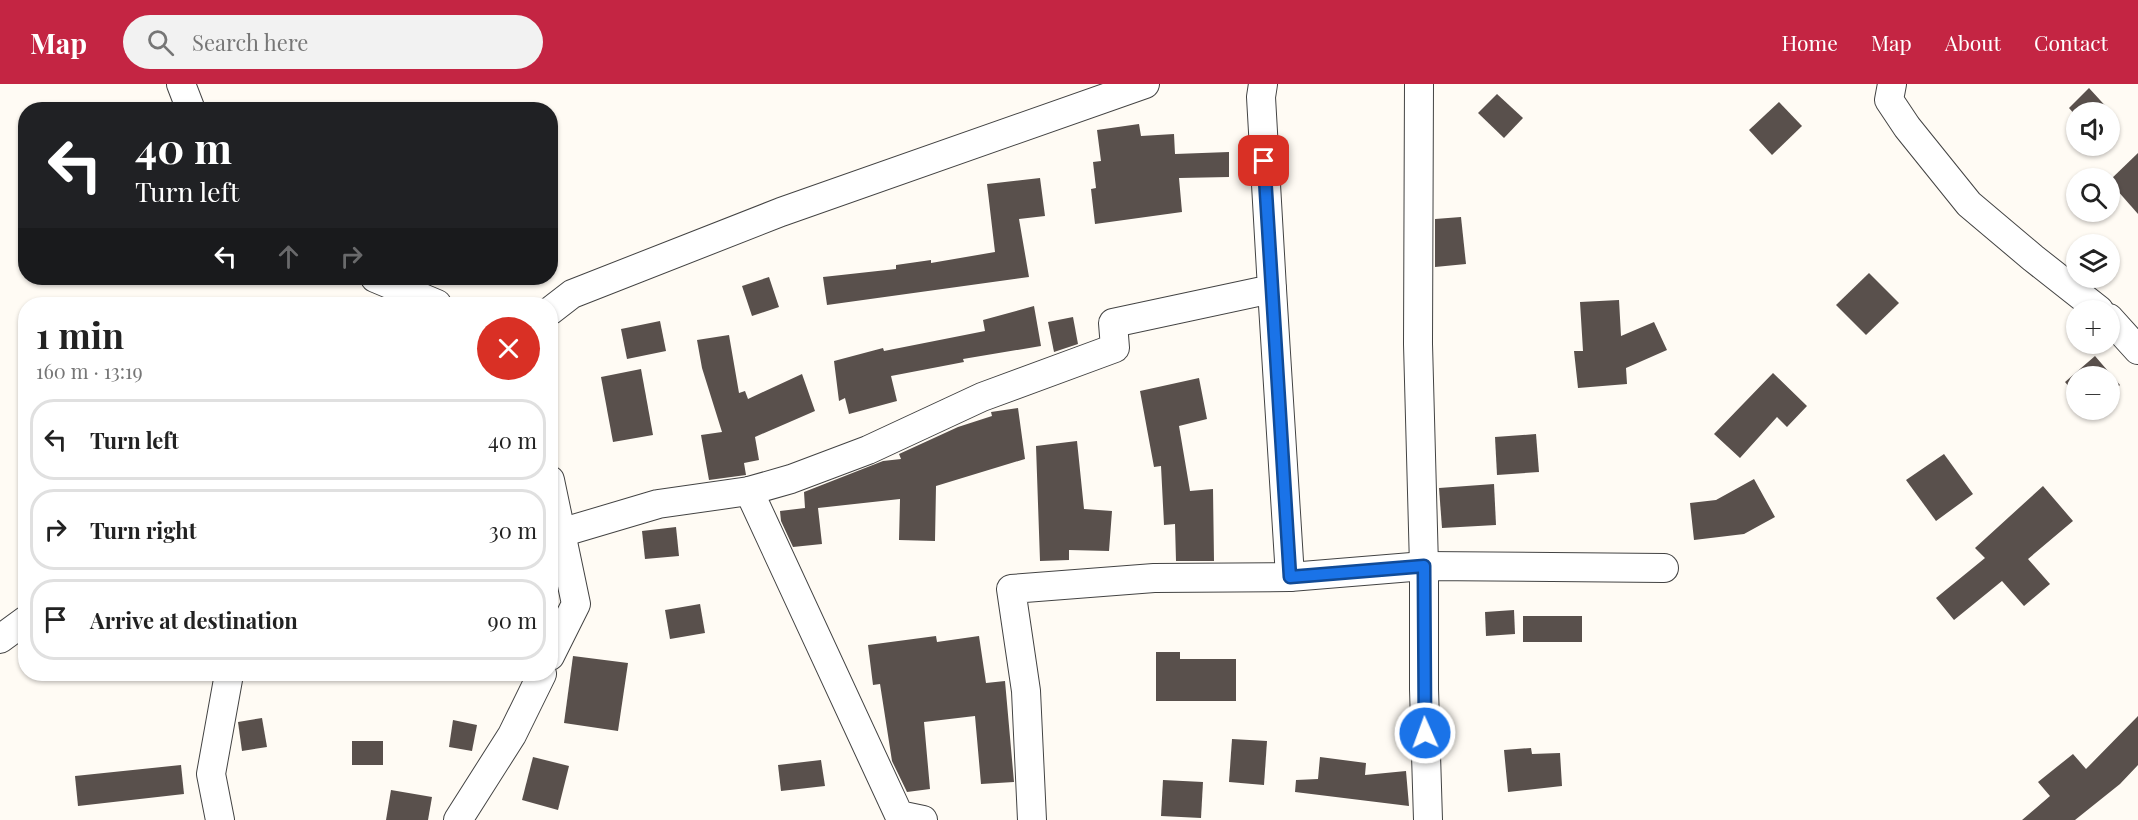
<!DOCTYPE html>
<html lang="en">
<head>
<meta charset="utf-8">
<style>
	:root { --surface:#fff; --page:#f2f2f2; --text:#222; --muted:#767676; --line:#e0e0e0; --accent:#c42543 }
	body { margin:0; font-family:"Playfair Display",serif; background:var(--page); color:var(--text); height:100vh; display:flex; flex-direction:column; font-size:22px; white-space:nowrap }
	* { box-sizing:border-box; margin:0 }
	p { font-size:20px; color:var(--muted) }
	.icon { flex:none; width:33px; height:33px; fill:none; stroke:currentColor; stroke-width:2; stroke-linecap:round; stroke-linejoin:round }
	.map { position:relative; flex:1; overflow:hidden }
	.panel { position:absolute; left:18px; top:213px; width:540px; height:384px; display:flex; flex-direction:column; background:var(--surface); border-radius:24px; box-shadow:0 2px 4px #0004 }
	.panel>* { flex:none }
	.guide { position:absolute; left:18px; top:18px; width:540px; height:183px; border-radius:24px; box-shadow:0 2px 4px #0004; background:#202124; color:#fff; overflow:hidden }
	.buttons { position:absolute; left:2066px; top:18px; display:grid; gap:12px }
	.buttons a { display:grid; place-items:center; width:54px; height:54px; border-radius:50%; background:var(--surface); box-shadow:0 2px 4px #0004; font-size:30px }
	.pin { position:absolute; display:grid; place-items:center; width:51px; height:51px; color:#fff; margin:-26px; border-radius:12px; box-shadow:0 3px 9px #0006 }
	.me { position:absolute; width:66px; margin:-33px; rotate:358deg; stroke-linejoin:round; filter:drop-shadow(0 0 4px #0008) }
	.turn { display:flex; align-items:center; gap:21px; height:126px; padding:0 18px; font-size:27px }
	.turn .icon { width:78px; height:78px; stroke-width:2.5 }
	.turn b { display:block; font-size:42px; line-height:51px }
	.lanes { display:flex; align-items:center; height:57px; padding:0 18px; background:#0003; justify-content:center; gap:30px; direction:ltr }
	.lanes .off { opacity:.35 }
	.round { display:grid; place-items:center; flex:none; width:63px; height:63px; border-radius:32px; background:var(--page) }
	.head { display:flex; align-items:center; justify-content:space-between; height:102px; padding:0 18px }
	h1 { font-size:36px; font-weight:700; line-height:45px }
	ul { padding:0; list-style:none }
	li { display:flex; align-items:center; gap:18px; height:81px; margin:0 12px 9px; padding:0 6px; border:3px solid var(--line); border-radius:24px }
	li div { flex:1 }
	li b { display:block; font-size:22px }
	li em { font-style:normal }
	header { display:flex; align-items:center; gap:36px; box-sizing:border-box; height:84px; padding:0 30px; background:var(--accent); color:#fff }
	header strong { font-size:28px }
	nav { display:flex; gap:33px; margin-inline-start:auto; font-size:21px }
	.search { width:420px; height:54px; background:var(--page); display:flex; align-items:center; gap:15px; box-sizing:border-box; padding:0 21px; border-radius:33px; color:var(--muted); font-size:22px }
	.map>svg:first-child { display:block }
	.building { fill:#59504c }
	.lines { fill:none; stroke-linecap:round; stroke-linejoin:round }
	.minor-casing { stroke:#434343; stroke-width:30 }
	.minor { stroke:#fff; stroke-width:28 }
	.route-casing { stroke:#114b97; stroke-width:15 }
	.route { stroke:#1a73e8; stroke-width:10 }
</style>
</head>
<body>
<header>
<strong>Map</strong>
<div class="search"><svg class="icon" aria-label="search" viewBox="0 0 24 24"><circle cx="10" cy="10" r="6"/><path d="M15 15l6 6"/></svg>Search here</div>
<nav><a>Home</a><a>Map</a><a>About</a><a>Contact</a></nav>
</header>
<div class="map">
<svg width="2138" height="736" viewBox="0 0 2138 736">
	<rect width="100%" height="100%" fill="#fffbf4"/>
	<g class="building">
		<polygon points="2089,4 2111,28 2109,30 2109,28 2076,28 2076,32 2069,24"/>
		<polygon points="1497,10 1523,34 1504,54 1478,29"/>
		<polygon points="1779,18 1802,42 1772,71 1749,46"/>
		<polygon points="1139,40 1141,52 1174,50 1175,70 1229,68 1229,93 1179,94 1182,128 1095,140 1091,105 1096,104 1093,78 1101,77 1097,46"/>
		<polygon points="2138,69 2138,130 2109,97"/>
		<polygon points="1040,94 1045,132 1019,135 1029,193 827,221 823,193 896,185 896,181 931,176 931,179 995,168 987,100"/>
		<polygon points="1461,133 1466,180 1435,183 1435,135"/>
		<polygon points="1869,189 1899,219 1866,251 1836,221"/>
		<polygon points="769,193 779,223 752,232 742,202"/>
		<polygon points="1619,216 1621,252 1654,238 1667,266 1626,284 1627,300 1578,304 1574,267 1583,267 1580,218"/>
		<polygon points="1034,222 1041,262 963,275 964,278 891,292 897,317 849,330 845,314 839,317 834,277 883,264 884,267 985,247 983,236"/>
		<polygon points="1073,233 1078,260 1054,268 1048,238"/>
		<polygon points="660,237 666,267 627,275 621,245"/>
		<polygon points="729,251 739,309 745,307 748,315 802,290 815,327 755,353 759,376 744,379 746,391 709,396 701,351 722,348 702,284 697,256"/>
		<polygon points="2095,272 2120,301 2109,311 2109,292 2076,292 2076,311 2065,298"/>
		<polygon points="641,285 653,351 613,358 601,293"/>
		<polygon points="1773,289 1807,322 1787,343 1777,333 1740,374 1714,350"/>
		<polygon points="1199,294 1207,335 1179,342 1190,407 1213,405 1214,477 1176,477 1175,440 1164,441 1161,382 1154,383 1140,307"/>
		<polygon points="1018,324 1025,375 936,402 935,457 899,456 900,415 818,424 822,460 793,463 781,437 780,427 805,424 804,408 883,377 901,375 899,370 958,343 992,332 991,328"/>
		<polygon points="1536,350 1539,388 1497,391 1495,353"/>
		<polygon points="1077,357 1084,425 1112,427 1109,467 1069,466 1069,476 1040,477 1036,362"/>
		<polygon points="1944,370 1973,410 1936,437 1906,396"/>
		<polygon points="1754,395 1775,433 1744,450 1694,456 1690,419 1716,416"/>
		<polygon points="1494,400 1496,441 1442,444 1439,404"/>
		<polygon points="2043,402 2073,437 2028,475 2050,500 2024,522 2002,497 1954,536 1936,514 1985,474 1975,464"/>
		<polygon points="676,443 679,472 645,475 642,447"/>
		<polygon points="700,520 705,549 670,555 665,526"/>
		<polygon points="1514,526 1515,550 1486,552 1485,528"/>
		<rect x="1523" y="532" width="59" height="26"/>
		<polygon points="936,552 937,558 979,552 986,599 1005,597 1014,698 981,700 975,632 924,638 930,705 907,708 892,677 880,600 873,601 868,561"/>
		<polygon points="1156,568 1180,568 1180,575 1236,575 1236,617 1156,617"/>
		<polygon points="573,572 628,579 618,647 564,639"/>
		<polygon points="2138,632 2138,681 2120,700 2075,736 2022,736 2050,712 2038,698 2073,670 2086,685"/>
		<polygon points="262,634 267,663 242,667 238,638"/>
		<polygon points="453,636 477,641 472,667 449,663"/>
		<polygon points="1232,655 1267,657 1264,701 1229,698"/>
		<rect x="352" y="657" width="31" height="24"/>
		<polygon points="1531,664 1532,670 1560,669 1562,702 1508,708 1504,666"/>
		<polygon points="533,673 569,682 558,726 522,716"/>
		<polygon points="1320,673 1366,679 1365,691 1406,687 1409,722 1295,708 1296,696 1318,695"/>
		<polygon points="821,676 825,702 781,707 778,681"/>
		<polygon points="181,681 184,710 78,722 75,692"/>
		<polygon points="1163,696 1203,698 1201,734 1161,732"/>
		<polygon points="391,706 432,713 428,736 386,736"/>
	</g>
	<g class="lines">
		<g class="minor-casing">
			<g id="minor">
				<polyline points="181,0 191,26"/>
				<polyline points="1419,0 1418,260 1424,482 1424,605 1428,736"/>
				<polyline points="1892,0 1889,16 1907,43 1969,120 2033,174 2099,226"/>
				<polyline points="375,194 437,220"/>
				<polyline points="1272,205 1290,493"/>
				<polyline points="550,227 572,210 781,128 1145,0"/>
				<polyline points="2109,234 2138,266"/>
				<polyline points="550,396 576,520 550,572"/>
				<polyline points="749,407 899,731 923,736"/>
				<polyline points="550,452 658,420 749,407 791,395 868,366 982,313 1115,264 1113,239 1272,205 1261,13 1263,0"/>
				<polyline points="0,555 26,536"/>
				<polyline points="220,736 211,690 229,590"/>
				<polyline points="458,736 512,651 542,590"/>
				<polyline points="1032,736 1026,607 1011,505 1154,494 1290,493 1424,482 1664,484"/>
			</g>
		</g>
		<use href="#minor" class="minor"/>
	</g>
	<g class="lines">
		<g class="route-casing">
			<polyline id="route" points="1264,77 1290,493 1424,482 1425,649"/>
		</g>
		<use href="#route" class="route"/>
	</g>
</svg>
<div class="buttons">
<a><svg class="icon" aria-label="sound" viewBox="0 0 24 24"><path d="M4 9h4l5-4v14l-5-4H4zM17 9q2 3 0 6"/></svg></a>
<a><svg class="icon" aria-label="search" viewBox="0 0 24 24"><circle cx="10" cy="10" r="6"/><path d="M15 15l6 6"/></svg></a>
<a><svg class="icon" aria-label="layers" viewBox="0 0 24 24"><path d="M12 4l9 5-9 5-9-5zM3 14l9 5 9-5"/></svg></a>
<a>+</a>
<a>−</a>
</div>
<div class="pin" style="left:1264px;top:77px;background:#d93025"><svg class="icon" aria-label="arrive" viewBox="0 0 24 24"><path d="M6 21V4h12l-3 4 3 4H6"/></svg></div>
<svg class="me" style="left:1425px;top:649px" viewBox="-20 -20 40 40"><circle r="17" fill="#1a73e8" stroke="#fff" stroke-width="3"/><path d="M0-11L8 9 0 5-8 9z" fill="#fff"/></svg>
<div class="guide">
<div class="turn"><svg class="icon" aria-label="left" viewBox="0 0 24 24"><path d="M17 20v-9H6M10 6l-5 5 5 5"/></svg><div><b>40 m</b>Turn left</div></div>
<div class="lanes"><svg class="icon" aria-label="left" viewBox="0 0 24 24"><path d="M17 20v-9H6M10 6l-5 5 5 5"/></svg><svg class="icon off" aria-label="ahead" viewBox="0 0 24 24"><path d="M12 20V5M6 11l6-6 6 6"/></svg><svg class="icon off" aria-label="right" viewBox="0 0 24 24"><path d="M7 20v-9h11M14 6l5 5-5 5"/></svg></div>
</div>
<section class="panel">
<div class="head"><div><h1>1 min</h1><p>160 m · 13:19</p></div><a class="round" style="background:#d93025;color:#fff"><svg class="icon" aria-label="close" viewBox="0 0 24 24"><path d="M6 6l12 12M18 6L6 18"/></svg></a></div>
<ul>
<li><svg class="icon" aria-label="left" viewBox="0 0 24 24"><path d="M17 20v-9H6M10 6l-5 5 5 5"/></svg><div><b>Turn left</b></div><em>40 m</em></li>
<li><svg class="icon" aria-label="right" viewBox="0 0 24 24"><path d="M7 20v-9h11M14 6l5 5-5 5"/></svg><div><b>Turn right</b></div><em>30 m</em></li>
<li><svg class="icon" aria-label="arrive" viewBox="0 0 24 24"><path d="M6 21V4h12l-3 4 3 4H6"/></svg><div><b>Arrive at destination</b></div><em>90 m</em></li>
</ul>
</section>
</div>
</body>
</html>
